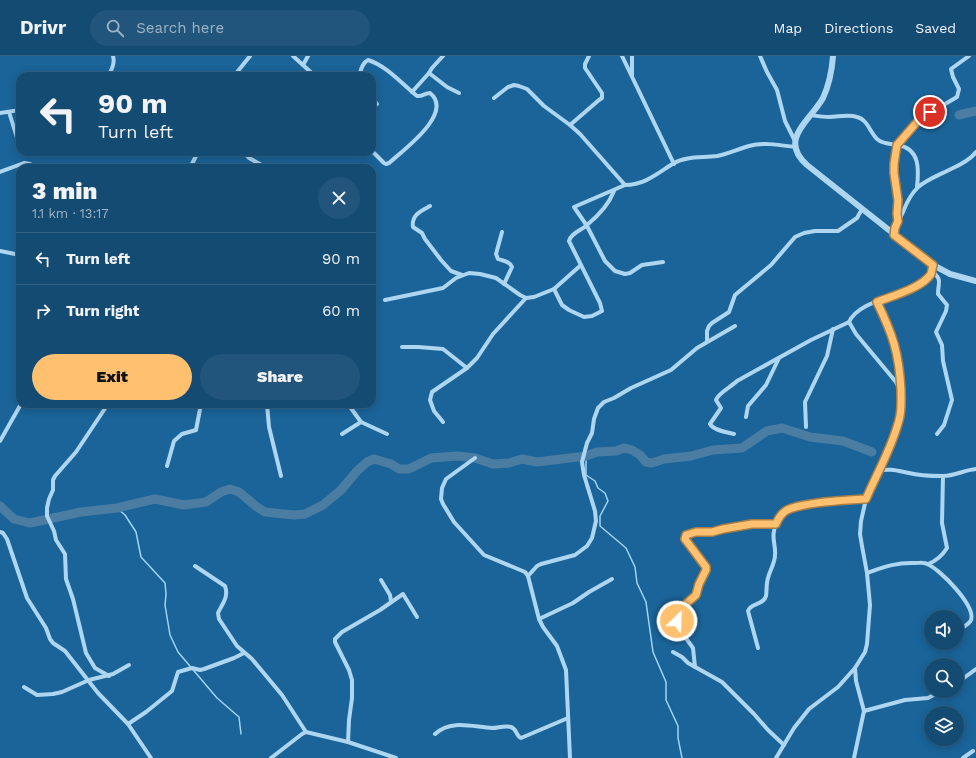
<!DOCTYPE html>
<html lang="en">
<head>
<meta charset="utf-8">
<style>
	:root { --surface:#144b73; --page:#21557b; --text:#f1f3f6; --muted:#9db3c4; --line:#336385; --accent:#ffc16f }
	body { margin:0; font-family:"Work Sans",sans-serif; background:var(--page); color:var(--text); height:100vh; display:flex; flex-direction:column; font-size:15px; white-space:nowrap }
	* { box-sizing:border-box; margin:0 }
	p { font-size:13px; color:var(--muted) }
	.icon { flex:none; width:22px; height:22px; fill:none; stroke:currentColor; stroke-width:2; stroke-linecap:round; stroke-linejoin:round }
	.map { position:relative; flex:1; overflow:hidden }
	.panel { position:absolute; left:16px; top:108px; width:360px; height:244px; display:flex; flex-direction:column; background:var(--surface); border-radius:12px; box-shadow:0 2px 10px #0003,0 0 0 1px var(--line) }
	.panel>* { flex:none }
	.guide { position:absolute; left:16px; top:16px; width:360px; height:84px; border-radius:12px; box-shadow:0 2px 10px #0003,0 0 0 1px var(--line); background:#144b73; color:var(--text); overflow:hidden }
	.buttons { position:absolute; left:924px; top:554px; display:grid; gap:8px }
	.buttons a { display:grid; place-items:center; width:40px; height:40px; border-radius:50%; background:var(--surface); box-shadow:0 2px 10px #0003,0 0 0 1px var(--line); font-size:20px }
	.pin { position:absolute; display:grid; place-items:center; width:34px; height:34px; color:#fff; margin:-17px; border:2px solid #fff; border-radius:50%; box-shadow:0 1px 4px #0007 }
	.me { position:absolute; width:44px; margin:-22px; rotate:24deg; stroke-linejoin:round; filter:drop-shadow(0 0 3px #0008) }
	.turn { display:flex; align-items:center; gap:14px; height:84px; padding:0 16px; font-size:18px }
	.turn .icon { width:52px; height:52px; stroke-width:2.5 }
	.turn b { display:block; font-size:28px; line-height:34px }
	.round { display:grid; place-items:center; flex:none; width:42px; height:42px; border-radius:21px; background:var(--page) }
	.headline { display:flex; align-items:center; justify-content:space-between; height:68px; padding:0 16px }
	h1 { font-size:24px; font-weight:800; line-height:30px }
	.cta { display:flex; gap:8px; margin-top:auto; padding:8px 16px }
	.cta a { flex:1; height:46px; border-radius:24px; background:var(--accent); color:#111; font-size:16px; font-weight:800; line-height:46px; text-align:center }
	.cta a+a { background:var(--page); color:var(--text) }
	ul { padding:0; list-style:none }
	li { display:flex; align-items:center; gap:12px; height:52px; padding:0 16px; border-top:1px solid var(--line) }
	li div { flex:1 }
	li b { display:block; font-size:15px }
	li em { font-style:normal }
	header { display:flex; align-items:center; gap:24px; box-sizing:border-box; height:56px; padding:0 20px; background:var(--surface); border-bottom:1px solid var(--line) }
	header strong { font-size:19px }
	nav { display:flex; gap:22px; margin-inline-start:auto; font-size:14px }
	.search { width:280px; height:36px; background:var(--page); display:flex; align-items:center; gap:10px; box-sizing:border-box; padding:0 14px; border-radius:22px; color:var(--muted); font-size:15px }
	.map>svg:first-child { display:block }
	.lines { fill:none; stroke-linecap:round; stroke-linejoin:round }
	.stream { stroke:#a2d3f3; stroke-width:1.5 }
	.river { stroke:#4b7da2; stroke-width:9 }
	.minor { stroke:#afd6f1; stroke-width:4 }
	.tertiary { stroke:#afd6f1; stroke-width:6 }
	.route-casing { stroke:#a67d48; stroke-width:10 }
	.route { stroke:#ffc16f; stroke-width:7 }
</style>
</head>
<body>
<header>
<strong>Drivr</strong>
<div class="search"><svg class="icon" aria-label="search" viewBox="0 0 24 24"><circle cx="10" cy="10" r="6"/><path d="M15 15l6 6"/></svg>Search here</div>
<nav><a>Map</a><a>Directions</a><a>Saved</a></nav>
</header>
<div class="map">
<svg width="976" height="702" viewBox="0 0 976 702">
	<rect width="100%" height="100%" fill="#1a6499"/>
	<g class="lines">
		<g class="stream">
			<polyline points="586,400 586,419 595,425 598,432 605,437 608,445 600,460 600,470 626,492 635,511 637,527 646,546 653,596 666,626 666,644 678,670 678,682 682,702"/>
			<polyline points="117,452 125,459 136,476 141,501 165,527 166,538 165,549 170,579 178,596 217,642 239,661 241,678"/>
		</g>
		<g class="river">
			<polyline points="959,59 976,55"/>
			<polyline points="0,450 14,463 30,467 81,456 117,452 155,443 184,449 206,446 221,436 230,433 239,436 257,451 265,456 294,459 305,458 323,449 341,434 357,415 367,406 374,403 391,408 399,413 409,413 431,402 458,400 475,402 493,408 509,407 522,403 537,406 586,400 597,396 616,395 624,392 632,394 640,399 646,406 652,407 664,403 691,400 713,394 742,392 767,375 782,372 810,381 843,385 872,396"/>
		</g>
		<g class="minor">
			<polyline points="293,0 315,20"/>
			<polyline points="622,0 674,108"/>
			<polyline points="632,0 632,20"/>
			<polyline points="760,0 767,16 777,34 785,65 795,85"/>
			<polyline points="303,9 308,0"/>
			<polyline points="429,17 432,12 443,0"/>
			<path d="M108,20C112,14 115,7 113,0"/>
			<polyline points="234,20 250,0"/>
			<path d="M359,20C361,14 362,7 368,4C387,10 402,28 417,40C422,41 425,37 430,37C455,57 402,95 389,107L386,108L384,107L372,95"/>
			<polyline points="412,36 429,17 447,31 459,37"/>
			<polyline points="372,42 377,48"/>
			<path d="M494,42L508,31L514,29L519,30L527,33L544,50L570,69L580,78L625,129C645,129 658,117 674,107C686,100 703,102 717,100C728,98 738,93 749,90C763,86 780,89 795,91"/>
			<polyline points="9,56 19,88"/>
			<polyline points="0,57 20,54"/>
			<path d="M810,59C817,60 823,61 829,61C838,61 848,58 857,61C867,63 870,76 877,83C884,89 890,87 898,89C920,93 919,113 917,131"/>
			<polyline points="570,69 599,44 602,42 602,37 585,12 585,8 589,0"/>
			<polyline points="244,96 249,102 267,112"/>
			<polyline points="190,112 198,96"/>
			<polyline points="0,116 24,107 30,108 34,112"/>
			<polyline points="625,129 574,151 587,170 605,205 615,215 625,218 630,217 642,209 663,206"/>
			<path d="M430,150C421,155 411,159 413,171L422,177L425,183L441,204L451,215L462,219"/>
			<polyline points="899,165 897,158 897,144 894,117 894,108 897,89 923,61 957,41 959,33 953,21 951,13 969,0"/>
			<path d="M502,176L496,198L498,203C503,205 510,205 512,211L504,228"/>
			<path d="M894,179C895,171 899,164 903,156C914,127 925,126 951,113C960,109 970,104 976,96"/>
			<polyline points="0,195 20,199"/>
			<path d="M932,215C943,225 938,225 938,238L947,249L946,255L936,276L942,289L943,305L952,344L944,369L937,378"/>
			<path d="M554,233L562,249L569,254L584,261L592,260L602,255L600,247L569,185C571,177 582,174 587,169C598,160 609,148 614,135"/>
			<polyline points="385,244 443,232 456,222 469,217 480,218 496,222 520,239 526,242 534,241 554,233 581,209"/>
			<path d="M877,246C893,277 900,298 901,333"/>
			<polyline points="707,285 707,275 709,270 712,267 729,256 735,239 771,209 795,181 804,177 815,175 838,175 857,162 862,153"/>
			<polyline points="402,291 418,291 443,293 467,312"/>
			<polyline points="108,348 76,396 55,420 53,424 53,434 49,443 47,452 47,460 54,475 56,484 65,498 66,523 73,543 86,597 95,612 109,620"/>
			<polyline points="267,348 269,371 281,420"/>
			<polyline points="310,348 322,350 341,348"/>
			<polyline points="348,348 361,366 387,378"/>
			<polyline points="746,361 748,350 766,329 779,302"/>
			<polyline points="443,366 434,355 430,344 432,336 467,312 477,302 493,278 526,242"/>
			<polyline points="806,371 805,346 827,300 833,273"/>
			<polyline points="342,378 361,366"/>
			<path d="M734,378C727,376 714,375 710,368L721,352L716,344C718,337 731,331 737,325L811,284L849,266"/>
			<polyline points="0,385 21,348"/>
			<polyline points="475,402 446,423 442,432 441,443 443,448 454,466 484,499 525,516 528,520 539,563 543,571 557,590 566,614 570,702"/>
			<polyline points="167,410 174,385 182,378 196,374 201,348"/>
			<path d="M878,415C890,412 898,415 909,417C920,420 931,420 943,420C955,420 964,414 976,413"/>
			<polyline points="0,476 3,477 7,483 27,542 46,572 50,583 53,587 65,595 98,637 128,668 151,702"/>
			<path d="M928,508C936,505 942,500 947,492L942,467L943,420"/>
			<path d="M195,510L225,530C229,541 222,548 218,557L219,563L237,590L252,603L282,639L306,676"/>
			<path d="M867,517C884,511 897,506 915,507C919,507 924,506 927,508C940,513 976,550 971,564C969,569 961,572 957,575"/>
			<polyline points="528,520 537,510 541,508 575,499 587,490 592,482 596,465 595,455 584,419 582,406 587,387 592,377 594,363 598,352 604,346 614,342 631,332 671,314 697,292 735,270"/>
			<polyline points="381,524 390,539 391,545"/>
			<polyline points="539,563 573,547 589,536 612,523"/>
			<path d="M758,592L748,555C750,547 764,549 766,540C767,535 766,528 768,522C770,514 775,507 775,499C776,491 772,483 774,475C775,467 780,458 787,454C802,446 848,444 866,443"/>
			<polyline points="673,596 682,601 688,607 722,626 754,658 768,674 784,689"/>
			<polyline points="695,611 693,592 683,578 677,565 676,559 684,548 696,539 699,527 706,513 685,483 685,480 689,477 712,476 723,473 752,468 776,468"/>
			<polyline points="957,627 976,613"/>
			<polyline points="24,631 37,639 53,638 62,636 89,624 113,618 129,609"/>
			<polyline points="864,655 905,644 928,642 941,635"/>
			<polyline points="128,668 146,656 172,635 178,616 192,612 200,614 204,613 234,602 244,597"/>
			<path d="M435,678C451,663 473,671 492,672C498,672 505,669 511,671C517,673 516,680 521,682L568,662"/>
			<polyline points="348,686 349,664 352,642 352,624 349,614 335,586 335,583 342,576 380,554 403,538 417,561"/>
			<polyline points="271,702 302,678 306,676 348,686 396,702"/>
			<polyline points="776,702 794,672 809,653 838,631 855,612"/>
			<path d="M854,702L864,655L856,625L855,612L865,596L867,588L870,549L867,517L862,490L860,478L861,465L866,443L897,372L902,344L901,336L896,326L856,278L849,266C862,237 928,243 933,209"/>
			<polyline points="963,702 973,695"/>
		</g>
		<path class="tertiary" d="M833,0C832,14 829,29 823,42C810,65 778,83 807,109L933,209L950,218L976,225"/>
	</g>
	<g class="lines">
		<g class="route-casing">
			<path id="route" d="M677,565L676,559L678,555L696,539L699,528L706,514V511L685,483L686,479L696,476H712L723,473L752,468H776C778,463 782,457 787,454C804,446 847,444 866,443C877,417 892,392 899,364C902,354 901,345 901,334C899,297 893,279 877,246C892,240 922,232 931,218C932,215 932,212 933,209L894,179L895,172L898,165L897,158L898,144L894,117V108L897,89L917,66L930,56"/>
		</g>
		<use href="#route" class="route"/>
	</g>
</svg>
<div class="buttons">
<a><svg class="icon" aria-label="sound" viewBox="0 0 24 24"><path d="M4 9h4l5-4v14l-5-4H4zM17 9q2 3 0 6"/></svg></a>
<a><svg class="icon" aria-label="search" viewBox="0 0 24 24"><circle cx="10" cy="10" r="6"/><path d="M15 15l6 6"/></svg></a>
<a><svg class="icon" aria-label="layers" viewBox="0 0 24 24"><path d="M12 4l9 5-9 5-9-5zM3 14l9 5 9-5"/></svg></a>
</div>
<div class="pin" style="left:930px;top:56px;background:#d93025"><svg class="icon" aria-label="arrive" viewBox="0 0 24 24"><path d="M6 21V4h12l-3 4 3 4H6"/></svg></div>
<svg class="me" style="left:677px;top:565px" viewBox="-20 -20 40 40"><circle r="17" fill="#ffc16f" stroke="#fff" stroke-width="3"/><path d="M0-11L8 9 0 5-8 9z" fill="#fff"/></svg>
<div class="guide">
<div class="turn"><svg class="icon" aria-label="left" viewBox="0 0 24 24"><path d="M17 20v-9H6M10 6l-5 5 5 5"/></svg><div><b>90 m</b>Turn left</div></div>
</div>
<section class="panel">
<div class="headline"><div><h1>3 min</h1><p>1.1 km · 13:17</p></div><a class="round"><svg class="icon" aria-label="close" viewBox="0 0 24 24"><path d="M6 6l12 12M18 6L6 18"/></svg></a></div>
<ul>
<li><svg class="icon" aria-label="left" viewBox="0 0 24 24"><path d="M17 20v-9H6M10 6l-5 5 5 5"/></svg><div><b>Turn left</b></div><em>90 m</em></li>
<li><svg class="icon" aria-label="right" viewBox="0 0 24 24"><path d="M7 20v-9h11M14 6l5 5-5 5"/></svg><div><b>Turn right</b></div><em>60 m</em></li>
</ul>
<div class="cta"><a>Exit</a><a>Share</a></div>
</section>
</div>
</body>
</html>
